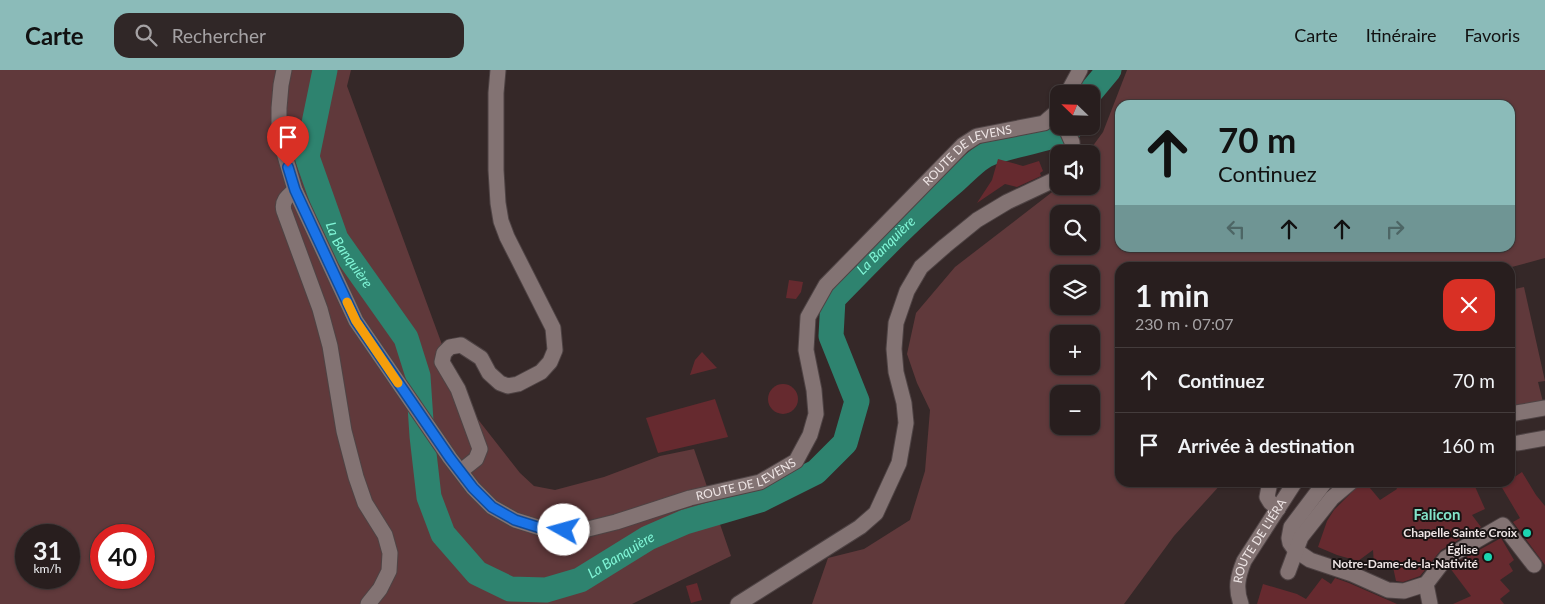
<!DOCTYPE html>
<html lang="fr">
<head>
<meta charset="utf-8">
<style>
	:root { --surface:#281e1e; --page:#302727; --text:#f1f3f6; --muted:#a5a2a4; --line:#443c3c; --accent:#8bbbb9 }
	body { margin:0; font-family:Lato,sans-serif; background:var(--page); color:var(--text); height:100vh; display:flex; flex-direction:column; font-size:19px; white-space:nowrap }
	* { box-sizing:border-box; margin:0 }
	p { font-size:16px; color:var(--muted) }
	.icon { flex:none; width:28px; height:28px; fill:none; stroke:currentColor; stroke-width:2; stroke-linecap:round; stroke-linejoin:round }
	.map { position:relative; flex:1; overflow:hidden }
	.details { position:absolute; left:1115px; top:192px; width:400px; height:225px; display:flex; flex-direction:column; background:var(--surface); border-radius:15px; box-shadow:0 1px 4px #0004,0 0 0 1px var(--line) }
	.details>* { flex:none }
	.guide { position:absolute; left:1115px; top:30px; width:400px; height:152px; border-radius:15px; box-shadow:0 1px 4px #0004,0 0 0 1px var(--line); background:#8bbbb9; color:#111; overflow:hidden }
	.needle { width:32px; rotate:293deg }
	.buttons { position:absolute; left:1050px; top:15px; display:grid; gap:10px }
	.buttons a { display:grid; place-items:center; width:50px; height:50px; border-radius:10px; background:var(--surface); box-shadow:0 1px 4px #0004,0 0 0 1px var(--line); font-size:25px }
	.speed { position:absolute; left:15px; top:454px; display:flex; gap:10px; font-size:25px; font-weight:700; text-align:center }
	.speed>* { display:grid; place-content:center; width:65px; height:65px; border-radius:50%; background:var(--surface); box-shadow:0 1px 4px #0004,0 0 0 1px var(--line); line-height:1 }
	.speed small { font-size:12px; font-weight:400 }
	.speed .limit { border:8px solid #d22; background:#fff; color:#111 }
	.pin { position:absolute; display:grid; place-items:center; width:42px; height:42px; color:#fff; margin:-51px -21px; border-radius:50% 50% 50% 0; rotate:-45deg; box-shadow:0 0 5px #0007 }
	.pin .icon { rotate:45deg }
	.me { position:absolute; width:55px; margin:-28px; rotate:277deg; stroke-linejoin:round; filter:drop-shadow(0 0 4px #0008) }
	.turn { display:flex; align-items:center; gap:18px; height:105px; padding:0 20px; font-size:22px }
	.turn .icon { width:65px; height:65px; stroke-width:2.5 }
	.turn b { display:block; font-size:35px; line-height:42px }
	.lanes { display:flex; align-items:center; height:48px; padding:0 20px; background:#0003; justify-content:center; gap:25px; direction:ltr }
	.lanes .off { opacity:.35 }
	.round { display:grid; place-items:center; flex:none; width:52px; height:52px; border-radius:15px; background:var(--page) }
	.overview { display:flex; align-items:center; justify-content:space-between; height:85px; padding:0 20px }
	h1 { font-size:30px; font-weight:700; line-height:38px }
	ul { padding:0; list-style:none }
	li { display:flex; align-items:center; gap:15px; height:65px; padding:0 20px; border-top:1px solid var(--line) }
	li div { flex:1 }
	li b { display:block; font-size:19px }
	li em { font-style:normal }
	header { display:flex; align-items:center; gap:30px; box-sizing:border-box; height:70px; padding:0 25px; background:var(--accent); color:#111 }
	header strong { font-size:24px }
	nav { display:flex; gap:28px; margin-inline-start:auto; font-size:18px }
	.search { width:350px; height:45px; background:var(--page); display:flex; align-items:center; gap:12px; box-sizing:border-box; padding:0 18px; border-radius:15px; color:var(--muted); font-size:19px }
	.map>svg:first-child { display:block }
	.green { fill:#60393b; fill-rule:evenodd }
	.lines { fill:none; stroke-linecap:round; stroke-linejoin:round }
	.river { stroke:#2e836f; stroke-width:25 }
	.building { fill:#662a2f }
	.minor-casing { stroke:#4e4344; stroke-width:17 }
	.minor { stroke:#837373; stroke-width:15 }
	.route-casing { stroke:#114b97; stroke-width:12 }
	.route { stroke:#1a73e8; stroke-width:9 }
	.slow { stroke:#f59e0b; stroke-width:9 }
	.poi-dot { fill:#1cd5b1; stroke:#181212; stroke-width:2 }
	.labels { text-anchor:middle; stroke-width:4; stroke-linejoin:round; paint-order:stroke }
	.street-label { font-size:12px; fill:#eee5e5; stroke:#181212 }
	.poi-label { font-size:12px; font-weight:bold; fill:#eee5e5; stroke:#181212; text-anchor:end }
	.water-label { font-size:14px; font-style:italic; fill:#80f6d7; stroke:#181212 }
	.quarter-label { font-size:15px; font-weight:bold; fill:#83e4ca; stroke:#181212 }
</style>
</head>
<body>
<header>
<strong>Carte</strong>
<div class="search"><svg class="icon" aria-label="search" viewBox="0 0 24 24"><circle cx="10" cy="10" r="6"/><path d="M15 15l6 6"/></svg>Rechercher</div>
<nav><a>Carte</a><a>Itinéraire</a><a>Favoris</a></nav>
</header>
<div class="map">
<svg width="1545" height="534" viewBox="0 0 1545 534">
	<rect width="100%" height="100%" fill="#352828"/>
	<g class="green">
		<path d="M0,0H351L347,16L462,329L520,403L534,416L555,420L604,407L660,386L694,379L731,486L632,534H0ZM26,465H69V508H26ZM101,465H144V508H101Z"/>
		<path d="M1127,0H1545V188L1508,198H1120V412L1222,413L1174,466L1124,534H812L828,488L864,479L910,450L925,401L930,340L917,313L907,284L916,243L955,197L1060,116H1091V84H1087L1103,62ZM1120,35H1510V178H1120ZM1059,144H1091V176H1059ZM1059,204H1091V236H1059ZM1059,264H1091V296H1059ZM1059,324H1091V356H1059Z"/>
		<polygon points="1524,217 1545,311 1538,312 1543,332 1510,339 1510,220"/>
	</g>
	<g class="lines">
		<g class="river">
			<path id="s1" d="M325,0L307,87L336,169L406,268L418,306L422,366L429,427L443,464L477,503L510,519L546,520L580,510L648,468L685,452L760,430L816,402L845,373L857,331L831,266L833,229C872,189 911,148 954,112C963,104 976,90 986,85C1007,75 1060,69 1073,56"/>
			<polyline points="1089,24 1109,0"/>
		</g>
	</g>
	<g class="building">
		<polygon points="998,89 1023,96 1039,91 1043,101 1040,103 1041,106 1017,117 1005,114 977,133 992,110"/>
		<polygon points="789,210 803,212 801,222 796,229 786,228"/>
		<polygon points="702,282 717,298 690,305 695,290"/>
		<circle cx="783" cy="329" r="15"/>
		<polygon points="715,329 728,367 658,383 646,348"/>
		<polygon points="1522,402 1536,425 1545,436 1545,495 1513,452 1520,448 1501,416 1506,412 1510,412 1510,410"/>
		<polygon points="1362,412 1365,412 1380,430 1397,419 1393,412 1473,412 1485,439 1472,445 1481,457 1441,480 1420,506 1403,512 1396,511 1393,497 1389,498 1387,496 1374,495 1373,480 1358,491 1337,485 1318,477 1327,451 1334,440"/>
		<polygon points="1501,468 1514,490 1509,494 1513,501 1500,510 1510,521 1500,529 1504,534 1453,534 1471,526 1450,498 1452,495"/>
		<polygon points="1322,508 1331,514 1335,508 1349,513 1397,534 1257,534 1263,514 1297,524 1306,529"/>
		<polygon points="697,513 702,530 691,533 686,516"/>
	</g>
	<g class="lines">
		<g class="minor-casing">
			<g id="minor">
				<path id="s2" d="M284,0L281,15L279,38V59L283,79L295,120L356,251L450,388L473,418L492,437L515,450L547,460L580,461L616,452L690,428L760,412L796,391L810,365L816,344L814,320L806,280L808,247L826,215L963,75L977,66L1044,53L1059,40"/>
				<polyline points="1067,24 1080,0"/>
				<polyline points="1065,56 1072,72 1073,84"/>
				<path d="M295,120C288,126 281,131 284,141L320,239L330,276L344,361L356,407L365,433L385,465L390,483L389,501L380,519L368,534"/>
				<polyline points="1510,344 1545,338"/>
				<polyline points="1518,373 1545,368"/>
				<polyline points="461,401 476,389 480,379 458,319 442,292 444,283 450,277 461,275 481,288 489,303 500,313 508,316 518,314 541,302 550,292 555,280 553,258 507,167 501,151 498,133 496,100 496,23 498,0"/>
				<polyline points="1270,412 1267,427 1270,432 1278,439"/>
				<polyline points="1325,412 1291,457 1289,468 1290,473 1295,480 1310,490 1352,504 1388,520 1404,521 1426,514 1446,488 1503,455 1534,495"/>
				<polyline points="1288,502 1301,467 1332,428 1351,412"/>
				<polyline points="1426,514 1430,534"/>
				<polyline points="738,534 860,457 876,443 899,393 906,353 904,333 896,302 894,279 896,253 907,221 921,197 945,176 977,150 1007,132 1056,109 1059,106"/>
				<path id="s3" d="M1241,534C1235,518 1238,506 1244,491L1295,412"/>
			</g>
		</g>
		<use href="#minor" class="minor"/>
	</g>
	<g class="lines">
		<g class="route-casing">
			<polyline id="route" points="288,97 295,120 356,251 450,388 473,418 492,437 515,450 547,460 564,460"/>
		</g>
		<use href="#route" class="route"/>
		<polyline class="slow" points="347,232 356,251 398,313"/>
	</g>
	<g class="poi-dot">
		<circle cx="1527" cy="463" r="5"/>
		<circle cx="1488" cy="487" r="5"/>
	</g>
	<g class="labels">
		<g class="street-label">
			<text dy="4" stroke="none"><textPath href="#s2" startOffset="1200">ROUTE DE LEVENS</textPath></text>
			<text dy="4" stroke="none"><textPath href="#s2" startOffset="765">ROUTE DE LEVENS</textPath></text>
			<text dy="4" stroke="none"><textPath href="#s3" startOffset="69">ROUTE DE L'IÉRA</textPath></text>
		</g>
		<g class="poi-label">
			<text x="1517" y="467">Chapelle Sainte Croix</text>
			<text x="1478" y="484">Église<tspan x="1478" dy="14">Notre-Dame-de-la-Nativité</tspan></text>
		</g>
		<g class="water-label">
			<text dy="5" stroke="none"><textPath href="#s1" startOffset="1186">La Banquière</textPath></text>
			<text dy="5" stroke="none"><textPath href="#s1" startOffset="196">La Banquière</textPath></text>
			<text dy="5" stroke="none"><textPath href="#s1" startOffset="706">La Banquière</textPath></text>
		</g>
		<g class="quarter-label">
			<text x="1437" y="450">Falicon</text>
		</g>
	</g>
</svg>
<div class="buttons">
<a><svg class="needle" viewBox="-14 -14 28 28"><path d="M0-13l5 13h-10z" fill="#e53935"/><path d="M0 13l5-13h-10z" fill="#a5a2a4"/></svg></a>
<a><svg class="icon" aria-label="sound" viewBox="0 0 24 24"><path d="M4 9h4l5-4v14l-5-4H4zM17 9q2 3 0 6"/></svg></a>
<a><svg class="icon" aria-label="search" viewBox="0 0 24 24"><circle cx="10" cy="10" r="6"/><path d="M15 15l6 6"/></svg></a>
<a><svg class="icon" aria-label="layers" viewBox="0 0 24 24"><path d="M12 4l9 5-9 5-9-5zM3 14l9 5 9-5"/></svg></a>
<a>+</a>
<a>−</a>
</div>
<div class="speed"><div>31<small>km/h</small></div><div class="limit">40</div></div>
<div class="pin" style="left:288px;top:97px;background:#d93025"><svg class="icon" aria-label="arrive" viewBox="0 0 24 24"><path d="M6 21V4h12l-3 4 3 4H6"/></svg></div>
<svg class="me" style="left:564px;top:460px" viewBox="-20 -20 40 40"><circle r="19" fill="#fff"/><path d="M0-13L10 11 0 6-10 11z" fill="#1a73e8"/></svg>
<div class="guide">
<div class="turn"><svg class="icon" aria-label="ahead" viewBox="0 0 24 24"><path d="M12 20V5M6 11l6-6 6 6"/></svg><div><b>70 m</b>Continuez</div></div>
<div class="lanes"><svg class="icon off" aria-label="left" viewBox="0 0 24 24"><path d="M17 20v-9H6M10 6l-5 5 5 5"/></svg><svg class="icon" aria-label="ahead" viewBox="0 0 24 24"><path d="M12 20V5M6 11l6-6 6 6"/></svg><svg class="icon" aria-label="ahead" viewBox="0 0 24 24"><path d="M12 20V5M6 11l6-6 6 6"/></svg><svg class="icon off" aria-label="right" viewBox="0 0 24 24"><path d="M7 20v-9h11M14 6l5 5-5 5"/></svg></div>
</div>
<section class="details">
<div class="overview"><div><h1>1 min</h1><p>230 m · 07:07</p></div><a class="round" style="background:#d93025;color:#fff"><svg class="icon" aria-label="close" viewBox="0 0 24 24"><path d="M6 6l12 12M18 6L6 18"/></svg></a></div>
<ul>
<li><svg class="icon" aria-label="ahead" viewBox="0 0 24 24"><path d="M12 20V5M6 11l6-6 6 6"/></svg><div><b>Continuez</b></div><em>70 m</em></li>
<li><svg class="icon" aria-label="arrive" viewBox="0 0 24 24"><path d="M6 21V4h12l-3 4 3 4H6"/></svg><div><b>Arrivée à destination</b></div><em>160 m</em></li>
</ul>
</section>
</div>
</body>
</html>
